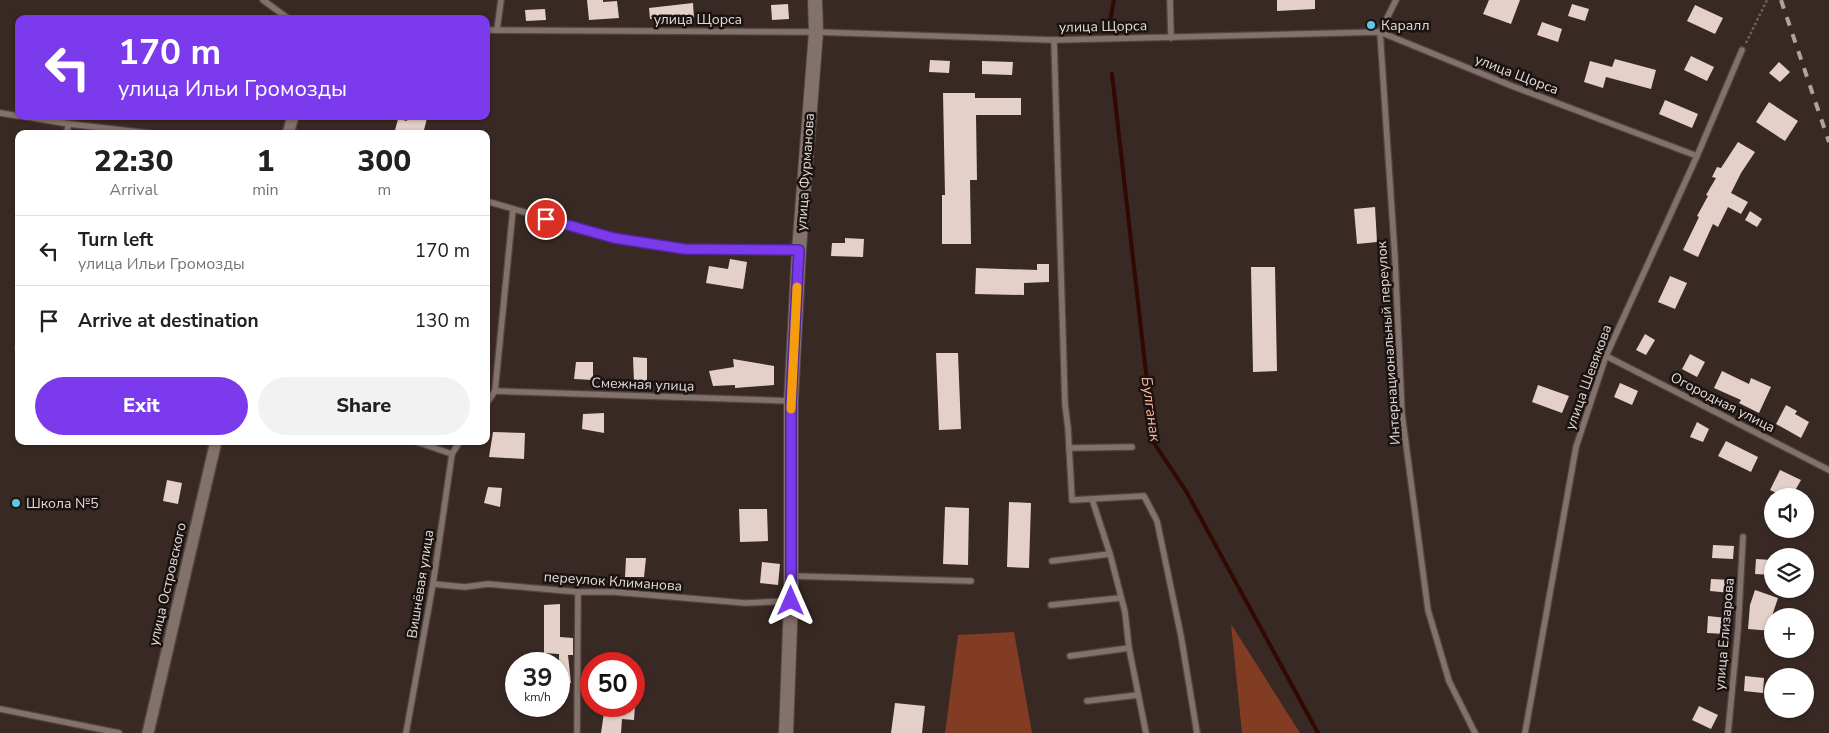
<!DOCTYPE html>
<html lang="en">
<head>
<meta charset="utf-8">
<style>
	:root { --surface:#fff; --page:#f2f2f2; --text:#202124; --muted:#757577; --line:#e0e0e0; --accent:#7c3aed }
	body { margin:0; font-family:"Nunito Sans",sans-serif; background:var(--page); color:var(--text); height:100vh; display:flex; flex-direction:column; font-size:19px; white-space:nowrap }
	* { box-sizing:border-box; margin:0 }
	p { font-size:16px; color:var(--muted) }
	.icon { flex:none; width:28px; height:28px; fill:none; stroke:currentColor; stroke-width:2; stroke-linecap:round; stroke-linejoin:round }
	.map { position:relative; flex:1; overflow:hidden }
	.details { position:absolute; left:15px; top:130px; width:475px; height:315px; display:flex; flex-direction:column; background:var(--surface); border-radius:10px; box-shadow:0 1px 4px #0004 }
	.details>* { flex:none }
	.hud { position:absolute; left:15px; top:15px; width:475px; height:105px; border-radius:10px; box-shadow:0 1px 4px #0004; background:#7c3aed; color:#fff; overflow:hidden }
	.buttons { position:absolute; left:1764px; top:488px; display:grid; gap:10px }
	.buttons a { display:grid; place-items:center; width:50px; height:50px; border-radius:50%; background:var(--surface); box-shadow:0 1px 4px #0004; font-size:25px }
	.speed { position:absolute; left:505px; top:652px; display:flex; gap:10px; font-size:25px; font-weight:700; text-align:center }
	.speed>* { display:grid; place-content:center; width:65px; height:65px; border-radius:50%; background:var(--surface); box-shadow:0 1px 4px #0004; line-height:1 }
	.speed small { font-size:12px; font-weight:400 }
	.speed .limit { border:8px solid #d22; background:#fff; color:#111 }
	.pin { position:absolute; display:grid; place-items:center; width:42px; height:42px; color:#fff; margin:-21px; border:2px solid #fff; border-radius:50%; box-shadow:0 1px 5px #0007 }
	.me { position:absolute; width:55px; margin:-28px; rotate:0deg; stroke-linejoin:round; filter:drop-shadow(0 0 4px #0008) }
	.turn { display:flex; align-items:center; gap:18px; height:105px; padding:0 20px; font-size:22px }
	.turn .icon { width:65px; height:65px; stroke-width:2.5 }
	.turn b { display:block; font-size:35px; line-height:42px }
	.eta { display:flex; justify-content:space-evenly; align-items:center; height:85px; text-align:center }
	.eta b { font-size:30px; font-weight:800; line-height:35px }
	.action { display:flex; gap:10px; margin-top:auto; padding:10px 20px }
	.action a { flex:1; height:58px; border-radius:30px; background:var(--accent); color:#fff; font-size:20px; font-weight:800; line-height:58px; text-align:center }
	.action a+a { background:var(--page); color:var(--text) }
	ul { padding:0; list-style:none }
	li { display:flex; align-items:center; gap:15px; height:70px; padding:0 20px; border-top:1px solid var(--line) }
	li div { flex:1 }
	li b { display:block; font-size:19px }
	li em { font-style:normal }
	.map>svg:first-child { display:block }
	.green { fill:#833c24 }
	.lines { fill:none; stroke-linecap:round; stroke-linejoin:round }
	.stream { stroke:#330800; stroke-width:4 }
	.building { fill:#e4d0c9 }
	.service-casing { stroke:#524541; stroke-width:8 }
	.minor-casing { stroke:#524541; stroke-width:14 }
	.secondary-casing { stroke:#524541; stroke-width:16 }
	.path { stroke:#6f625d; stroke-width:2.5; stroke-dasharray:2.5 2.5; stroke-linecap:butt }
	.service { stroke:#83716b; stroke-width:5.5 }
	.minor { stroke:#83716b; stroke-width:11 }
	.secondary { stroke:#83716b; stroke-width:14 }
	.rail { stroke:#afa39f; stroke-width:4; stroke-dasharray:9 9; stroke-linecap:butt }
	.route-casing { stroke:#51269a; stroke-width:12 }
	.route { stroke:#7c3aed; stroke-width:9 }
	.slow { stroke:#f59e0b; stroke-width:9 }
	.poi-dot { fill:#5bc8e6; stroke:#1a1311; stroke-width:2 }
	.labels { text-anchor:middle; stroke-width:5; stroke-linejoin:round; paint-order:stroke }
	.street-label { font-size:14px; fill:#e3d9d5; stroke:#1a1311 }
	.poi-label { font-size:14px; fill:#e3d9d5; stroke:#1a1311; text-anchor:start }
	.water-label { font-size:15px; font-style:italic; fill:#fdb69e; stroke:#1a1311 }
</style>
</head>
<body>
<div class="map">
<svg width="1829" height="733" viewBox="0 0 1829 733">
	<rect width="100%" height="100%" fill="#382924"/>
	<g class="green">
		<polygon points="1231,624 1300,733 1242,733"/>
		<polygon points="1014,632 1032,733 945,733 958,635"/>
	</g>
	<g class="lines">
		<g class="stream">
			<polyline points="1110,21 1114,0"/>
			<polyline points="1112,74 1154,443 1186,491 1318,733"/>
		</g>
	</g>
	<g class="building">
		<polygon points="587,0 603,0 603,2 617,1 619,18 589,20"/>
		<polygon points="1277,0 1315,0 1315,9 1277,11"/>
		<polygon points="1489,0 1520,0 1511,24 1483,14"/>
		<polygon points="693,3 694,19 679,20 679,17 650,19 649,8"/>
		<polygon points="788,4 789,19 772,20 771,5"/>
		<polygon points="1572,4 1589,9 1585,21 1568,16"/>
		<polygon points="1695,5 1723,18 1715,34 1687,21"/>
		<polygon points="545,9 546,20 526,21 525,10"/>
		<polygon points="1542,22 1562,29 1558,42 1537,35"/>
		<polygon points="1691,56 1714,67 1707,81 1684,70"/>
		<polygon points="1615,59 1656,70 1651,89 1606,77 1603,88 1584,82 1590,61 1612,67"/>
		<polygon points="930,60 950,61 949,73 929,72"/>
		<polygon points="982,61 1013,62 1012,75 982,74"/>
		<polygon points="1779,62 1790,72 1780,82 1769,73"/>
		<polygon points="943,93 975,93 975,98 1021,98 1021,115 976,115 977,180 970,180 971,244 942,244 942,195 945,195"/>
		<polygon points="1665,100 1698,114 1692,128 1659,114"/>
		<polygon points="1769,102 1798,121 1785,141 1756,122"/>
		<polygon points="408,116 427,118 423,134 394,134 398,119 407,121"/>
		<polygon points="1738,142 1755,152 1741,173 1731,193 1748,202 1741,214 1728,207 1718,227 1713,224 1698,257 1683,250 1699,217 1697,216 1708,196 1706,195 1716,178 1712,177 1717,167 1721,168"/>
		<polygon points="1375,207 1377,242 1357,244 1354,209"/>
		<polygon points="1750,211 1762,219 1757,227 1745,220"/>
		<polygon points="845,238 864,239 863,257 831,256 832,243 845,243"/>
		<polygon points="730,259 747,262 743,289 706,283 709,266 728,269"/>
		<polygon points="1037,264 1049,264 1049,282 1024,283 1024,295 975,294 976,268 1037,270"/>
		<polygon points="1251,267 1275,267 1277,371 1253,372"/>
		<polygon points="1670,276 1687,283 1675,309 1658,302"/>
		<polygon points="1645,334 1655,340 1646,355 1636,350"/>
		<polygon points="936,353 958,353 961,429 939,430"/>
		<polygon points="1690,354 1705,362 1697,377 1682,369"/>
		<polygon points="633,357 647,358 647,381 634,382"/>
		<polygon points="733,359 774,366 774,385 735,388 735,385 713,386 709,371 734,367"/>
		<polygon points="576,362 593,362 593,380 574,379"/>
		<polygon points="1722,371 1749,384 1751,378 1771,387 1759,413 1739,403 1741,400 1714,388"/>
		<polygon points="1620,383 1638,391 1632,405 1614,397"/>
		<polygon points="1538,385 1569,396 1562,413 1532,402"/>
		<polygon points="1786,405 1797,411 1795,414 1809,422 1801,438 1776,424"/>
		<polygon points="604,413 604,433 582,429 583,414"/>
		<polygon points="1697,422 1709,429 1703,442 1690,437"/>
		<polygon points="493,432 525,433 524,459 489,457"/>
		<polygon points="1726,441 1758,457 1751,472 1718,456"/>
		<polygon points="1780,470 1801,480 1792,496 1783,496 1770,490"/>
		<polygon points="167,480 182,483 178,504 163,501"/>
		<polygon points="488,487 502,488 500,507 484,503"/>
		<polygon points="1009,502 1031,503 1029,568 1007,567"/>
		<polygon points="945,507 969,508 968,565 943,564"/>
		<polygon points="739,509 767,509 768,541 740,542"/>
		<polygon points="1713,545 1734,546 1733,559 1712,558"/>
		<polygon points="626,558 646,558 644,577 625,577"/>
		<polygon points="1756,559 1772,560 1772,575 1755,574"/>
		<polygon points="762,562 780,564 778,585 760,583"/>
		<polygon points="1711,579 1732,580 1731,593 1710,591"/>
		<polygon points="1755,590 1778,598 1772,616 1772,631 1748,629 1750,605"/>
		<polygon points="560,604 560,637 573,638 573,655 568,655 571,683 559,683 559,654 544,653 544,605"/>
		<polygon points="1708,616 1727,618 1725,634 1707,633"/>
		<polygon points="1745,676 1764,678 1763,693 1744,691"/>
		<polygon points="895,703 925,706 922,733 891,733"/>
		<polygon points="605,706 635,706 634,720 622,719 621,733 601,733"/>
		<polygon points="1699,706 1718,715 1711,729 1692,720"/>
	</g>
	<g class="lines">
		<g class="service-casing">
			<g id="service">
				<polyline points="263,0 289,19"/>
				<polyline points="1170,0 1171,38"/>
				<polyline points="1396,0 1380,32 1395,258 1402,414 1428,610 1449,681 1475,733"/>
				<polyline points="486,30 816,32 1054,40 1380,32 1512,86 1697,156"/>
				<polyline points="497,30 501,0"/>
				<polyline points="1054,40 1065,404 1068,428 1072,500 1144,496 1157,521 1181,636 1197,733"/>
				<polyline points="0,113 19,116"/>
				<polyline points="22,116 69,124 156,134"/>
				<polyline points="66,134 69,124"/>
				<polyline points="486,201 614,238 684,249 799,250"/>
				<polyline points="18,348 19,346"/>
				<polyline points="1606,356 1829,470"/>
				<polyline points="495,391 790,401"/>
				<polyline points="486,404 495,391 513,209"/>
				<polyline points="414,441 452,454"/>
				<polyline points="1069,448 1132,447"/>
				<polyline points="1092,499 1110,554 1125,612 1129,648 1146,733"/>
				<polyline points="1052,561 1110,554"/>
				<polyline points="791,576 971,581"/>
				<polyline points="433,584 465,587 488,584 578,592 614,592 745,603 790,601"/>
				<polyline points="1051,605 1120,598"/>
				<polyline points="1070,656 1129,648"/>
				<polyline points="1087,701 1138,695"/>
				<polyline points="0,709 119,733"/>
				<polyline points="406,733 433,584 452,454 460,441"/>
				<polyline points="577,733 578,592"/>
				<polyline points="1525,733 1576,447 1606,356 1697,156 1742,50"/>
				<polyline points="1728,733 1738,629 1743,537"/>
			</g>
		</g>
		<g class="minor-casing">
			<g id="minor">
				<polyline points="288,134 293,116"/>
				<polyline points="148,733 216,441"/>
			</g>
		</g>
		<g class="secondary-casing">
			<polyline id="secondary" points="786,733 791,601 791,401 799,250 816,32 815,0"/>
		</g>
		<polyline class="path" points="1746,43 1767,0"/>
		<use href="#service" class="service"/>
		<use href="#minor" class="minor"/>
		<use href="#secondary" class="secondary"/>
		<polyline class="rail" points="1781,0 1829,142"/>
	</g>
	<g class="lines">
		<g class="route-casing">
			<polyline id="route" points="546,219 614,238 684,249 799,250 791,401 791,601"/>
		</g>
		<use href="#route" class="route"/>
		<polyline class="slow" points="791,409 797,287"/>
	</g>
	<g class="poi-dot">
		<circle cx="1371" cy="25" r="5"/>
		<circle cx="16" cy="503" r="5"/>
	</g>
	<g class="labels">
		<g class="street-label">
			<text x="698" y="24">улица Щорса</text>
			<text transform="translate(1103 26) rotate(-1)" y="5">улица Щорса</text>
			<text transform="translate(1517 74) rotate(21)" y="5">улица Щорса</text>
			<text transform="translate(805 172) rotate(-86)" y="5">улица Фурманова</text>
			<text transform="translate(1388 343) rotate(-94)" y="5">Интернациональный переулок</text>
			<text transform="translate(1588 377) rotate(-70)" y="5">улица Шевякова</text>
			<text transform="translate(643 384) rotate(2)" y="5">Смежная улица</text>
			<text transform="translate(1723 402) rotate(27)" y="5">Огородная улица</text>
			<text transform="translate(613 581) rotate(4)" y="5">переулок Климанова</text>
			<text transform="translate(167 584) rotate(-77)" y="5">улица Островского</text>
			<text transform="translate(420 584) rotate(-81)" y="5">Вишнёвая улица</text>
			<text transform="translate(1724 634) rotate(-85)" y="5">улица Елизарова</text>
		</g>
		<g class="poi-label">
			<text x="1381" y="30">Каралл</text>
			<text x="26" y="508">Школа №5</text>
		</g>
		<g class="water-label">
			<text transform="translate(1151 409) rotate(82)" y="5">Булганак</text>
		</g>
	</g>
</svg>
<div class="buttons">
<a><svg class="icon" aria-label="sound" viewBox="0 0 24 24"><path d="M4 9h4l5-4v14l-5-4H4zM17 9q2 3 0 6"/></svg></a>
<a><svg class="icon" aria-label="layers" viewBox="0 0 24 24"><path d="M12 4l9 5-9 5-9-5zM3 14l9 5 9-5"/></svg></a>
<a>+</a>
<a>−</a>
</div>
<div class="speed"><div>39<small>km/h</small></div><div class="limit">50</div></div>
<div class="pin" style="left:546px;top:219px;background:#d93025"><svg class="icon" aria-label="arrive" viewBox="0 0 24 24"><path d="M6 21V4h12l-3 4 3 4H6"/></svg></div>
<svg class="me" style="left:791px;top:601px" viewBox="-20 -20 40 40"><path d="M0-17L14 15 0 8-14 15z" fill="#7c3aed" stroke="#fff" stroke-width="4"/></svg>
<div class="hud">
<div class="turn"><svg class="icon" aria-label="left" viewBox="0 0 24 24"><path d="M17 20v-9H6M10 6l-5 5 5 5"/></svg><div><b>170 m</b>улица Ильи Громозды</div></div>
</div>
<section class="details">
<div class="eta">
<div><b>22:30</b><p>Arrival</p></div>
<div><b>1</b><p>min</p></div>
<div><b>300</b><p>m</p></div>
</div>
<ul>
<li><svg class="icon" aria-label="left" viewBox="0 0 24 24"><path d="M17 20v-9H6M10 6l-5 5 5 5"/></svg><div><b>Turn left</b><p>улица Ильи Громозды</p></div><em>170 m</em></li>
<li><svg class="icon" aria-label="arrive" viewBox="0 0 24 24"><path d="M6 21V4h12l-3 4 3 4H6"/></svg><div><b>Arrive at destination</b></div><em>130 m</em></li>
</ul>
<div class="action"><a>Exit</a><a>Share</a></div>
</section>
</div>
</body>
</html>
